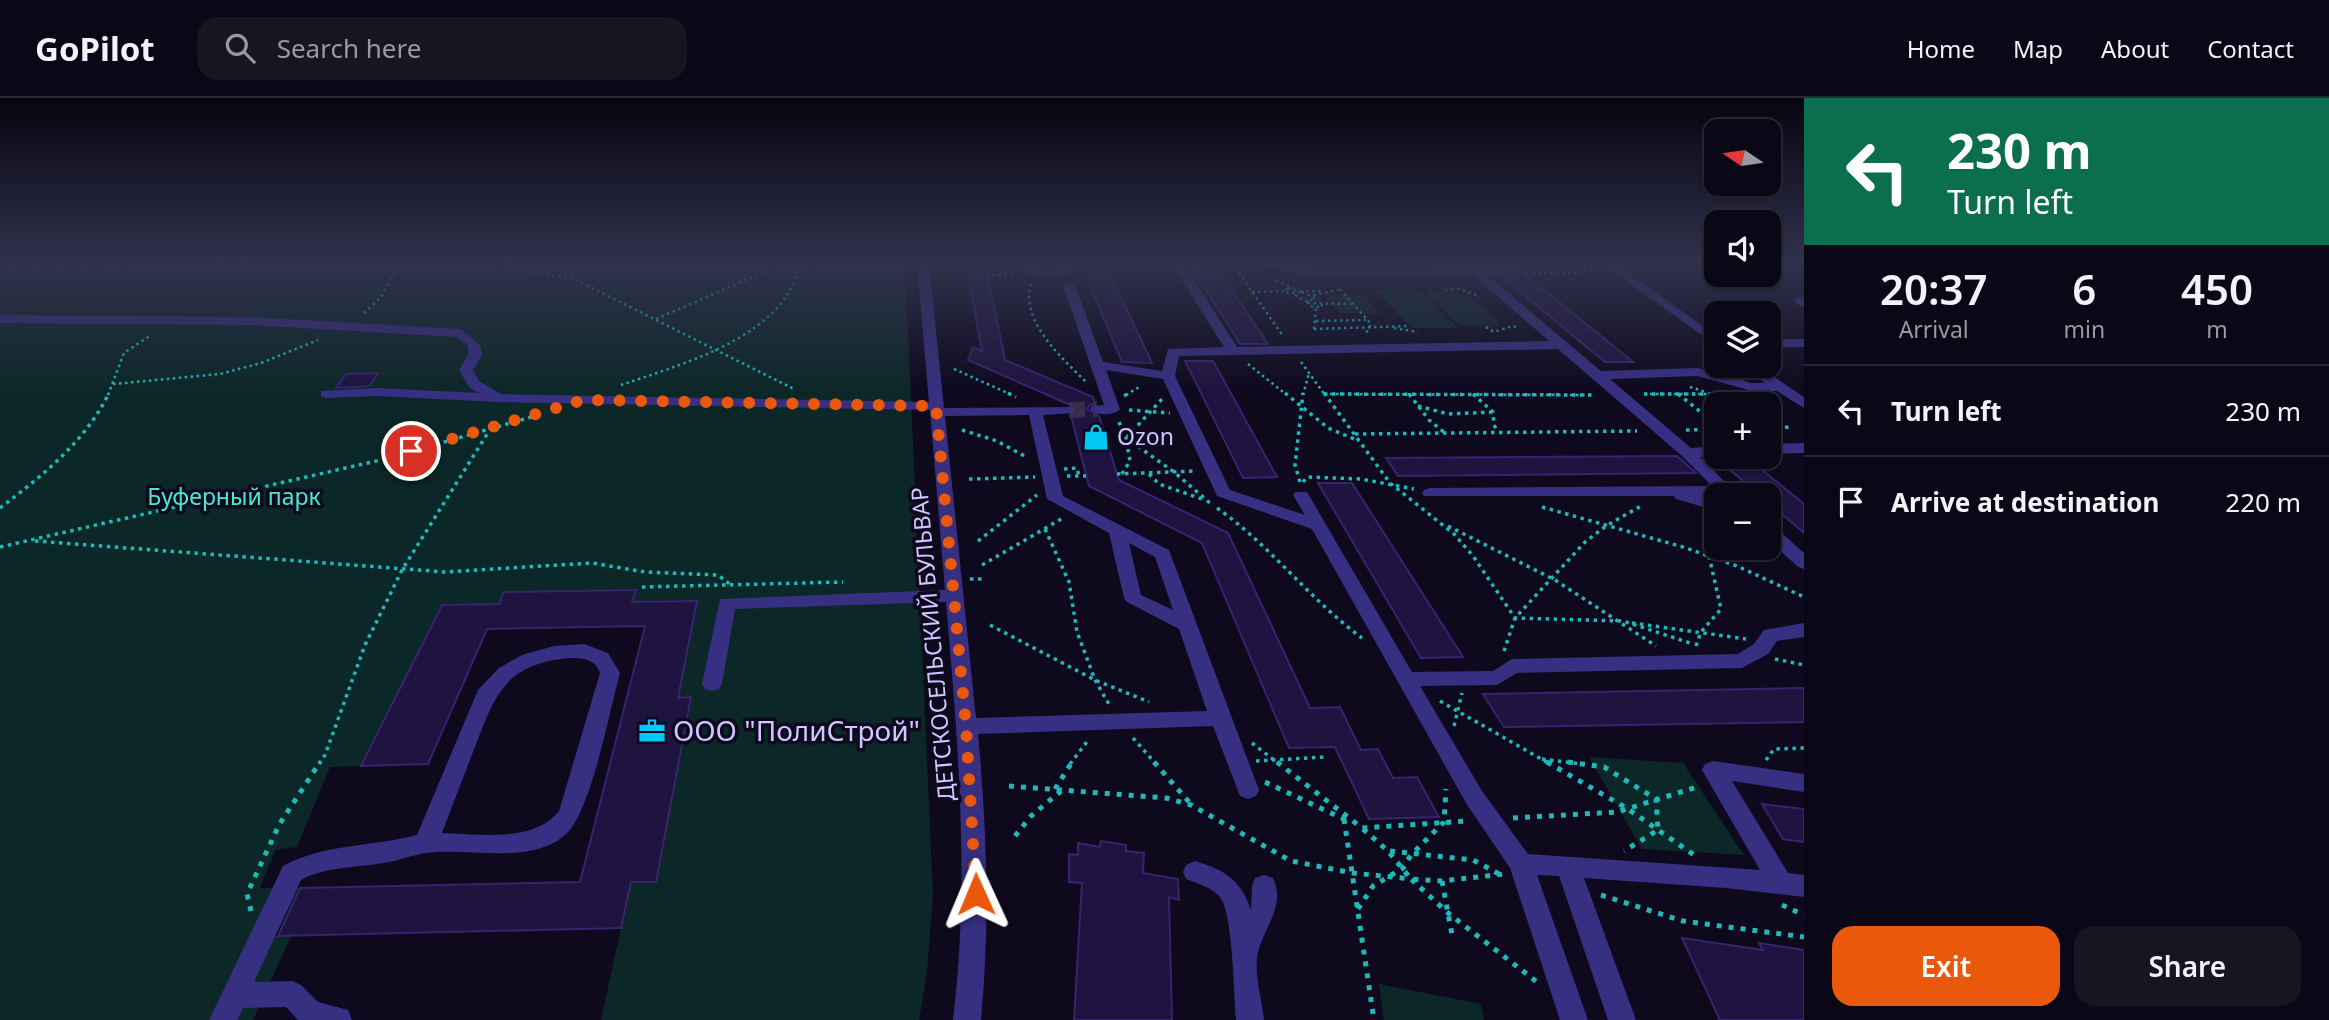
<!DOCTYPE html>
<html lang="en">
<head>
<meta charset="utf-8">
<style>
	:root { --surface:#0a0716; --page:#181523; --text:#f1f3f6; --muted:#9999a1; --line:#2a2835; --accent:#ea580c }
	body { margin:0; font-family:"Noto Sans",sans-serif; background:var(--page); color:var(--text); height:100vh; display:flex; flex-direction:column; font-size:26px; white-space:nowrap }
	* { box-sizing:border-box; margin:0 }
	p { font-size:23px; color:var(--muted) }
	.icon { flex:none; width:38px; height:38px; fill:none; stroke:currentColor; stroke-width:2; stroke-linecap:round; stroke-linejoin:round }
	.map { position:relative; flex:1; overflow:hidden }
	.panel { display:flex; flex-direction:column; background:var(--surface); width:525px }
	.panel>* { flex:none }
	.hud { background:#0b6e4f; color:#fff; overflow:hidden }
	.needle { width:46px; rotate:283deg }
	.buttons { position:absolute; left:1704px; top:21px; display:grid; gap:14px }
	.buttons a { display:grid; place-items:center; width:77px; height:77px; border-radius:14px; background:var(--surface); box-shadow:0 2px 5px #0004,0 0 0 2px var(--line); font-size:35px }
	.pin { position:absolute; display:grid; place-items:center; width:60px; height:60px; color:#fff; margin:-30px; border:4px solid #fff; border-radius:50%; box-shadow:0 2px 7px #0007 }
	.me { position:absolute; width:77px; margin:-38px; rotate:359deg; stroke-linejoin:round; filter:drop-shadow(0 0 5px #0008) }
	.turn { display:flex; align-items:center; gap:24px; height:147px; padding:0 28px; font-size:32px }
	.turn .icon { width:91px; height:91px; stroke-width:2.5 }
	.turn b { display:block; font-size:49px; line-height:60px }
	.eta { display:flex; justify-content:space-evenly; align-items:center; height:119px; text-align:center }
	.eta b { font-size:42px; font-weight:600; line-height:49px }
	.cta { display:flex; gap:14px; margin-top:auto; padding:14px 28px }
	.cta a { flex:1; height:80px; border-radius:21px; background:var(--accent); color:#fff; font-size:28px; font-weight:600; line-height:80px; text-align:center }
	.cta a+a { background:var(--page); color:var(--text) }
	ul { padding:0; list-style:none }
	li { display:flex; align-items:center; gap:21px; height:91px; padding:0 28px; border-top:2px solid var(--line) }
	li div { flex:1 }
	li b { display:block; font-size:26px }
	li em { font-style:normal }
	header { display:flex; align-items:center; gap:42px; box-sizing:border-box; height:98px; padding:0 35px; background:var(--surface); border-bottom:2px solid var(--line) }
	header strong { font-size:33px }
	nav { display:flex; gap:38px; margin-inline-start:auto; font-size:24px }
	.search { width:490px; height:63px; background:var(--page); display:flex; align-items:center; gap:18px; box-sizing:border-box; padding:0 24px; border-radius:21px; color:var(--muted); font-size:26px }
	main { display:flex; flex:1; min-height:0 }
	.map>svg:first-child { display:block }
	.green { fill:#0c2727 }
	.building { fill:#1f1340; stroke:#37236e; stroke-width:2 }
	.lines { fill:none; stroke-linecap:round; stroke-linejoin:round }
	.minor-tunnel { stroke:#352f4a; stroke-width:16; stroke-dasharray:16 8; stroke-linecap:butt }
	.path-far2 { stroke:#20b8b8; stroke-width:2.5; stroke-dasharray:2.5 3.5; stroke-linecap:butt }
	.path-far1 { stroke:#20b8b8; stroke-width:3.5; stroke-dasharray:3.5 4.5; stroke-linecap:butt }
	.path { stroke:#20b8b8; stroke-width:5; stroke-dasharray:5 7; stroke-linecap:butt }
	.minor { fill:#372f81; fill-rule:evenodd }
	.route { stroke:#ea580c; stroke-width:12; stroke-dasharray:0 21.6 }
	.labels { text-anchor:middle; stroke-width:7; stroke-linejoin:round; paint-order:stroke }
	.poi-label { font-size:23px; fill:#d0c5ff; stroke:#0e091d; text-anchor:start }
	.park-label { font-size:23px; fill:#45ebcd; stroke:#0e091d }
	.street-label { font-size:23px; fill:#d0c5ff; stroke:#0e091d }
	.near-poi-label { font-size:28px; fill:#d0c5ff; stroke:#0e091d; text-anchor:start }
</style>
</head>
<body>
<header>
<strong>GoPilot</strong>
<div class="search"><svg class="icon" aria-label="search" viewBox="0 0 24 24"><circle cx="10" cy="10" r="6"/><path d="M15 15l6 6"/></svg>Search here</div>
<nav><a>Home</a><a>Map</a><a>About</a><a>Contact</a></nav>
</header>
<main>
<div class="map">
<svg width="1804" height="922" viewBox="0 0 1804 922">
	<rect width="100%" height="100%" fill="#0e091d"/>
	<g class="green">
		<polygon points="0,165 905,165 933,797 927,874 919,922 601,922 631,784 656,783 691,600 669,600 681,585 697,503 651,504 650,509 631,509 635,492 504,494 499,506 441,507 361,668 330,669 297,749 275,752 260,790 299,790 275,838 291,838 253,922 0,922"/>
		<polygon points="1375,192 1419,192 1458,230 1412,230"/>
		<path d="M1431,193C1467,193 1476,200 1501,227L1495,229L1459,227L1427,197Z"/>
		<polygon points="1324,197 1364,197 1379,215 1339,215"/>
		<polygon points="1589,659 1683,665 1744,757 1642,751"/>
		<polygon points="1379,886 1481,906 1484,922 1384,922"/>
	</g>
	<g class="building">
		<polygon points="966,165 985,165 1005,262 1093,299 1095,305 1090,307 1087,311 1099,318 1119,382 1228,435 1310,610 1340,609 1361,652 1378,651 1393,680 1417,679 1439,719 1369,721 1335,649 1289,650 1202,445 1089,388 1071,318 1076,317 1076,307 1068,306 968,262 973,249 982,253"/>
		<polygon points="1215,167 1268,246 1240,246 1191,168"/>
		<polygon points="1522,174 1633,264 1605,264 1502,179 1519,178"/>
		<polygon points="1087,180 1112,180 1152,265 1122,264"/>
		<polygon points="1185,263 1213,263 1277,379 1243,380"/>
		<polygon points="378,275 369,288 336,290 346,276"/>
		<polygon points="1677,358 1696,375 1398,378 1386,360"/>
		<polygon points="1729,371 1761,371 1804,406 1804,435 1769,405 1769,397 1760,397"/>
		<polygon points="1318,385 1352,385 1463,559 1421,560"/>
		<polygon points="636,492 632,504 697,503 678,600 691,599 656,784 631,784 621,830 278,838 300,790 580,784 645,528 487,531 428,666 361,668 442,507 499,506 504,494"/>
		<polygon points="1804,590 1804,624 1504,629 1483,596"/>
		<polygon points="1762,706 1804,711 1804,744 1783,741"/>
		<polygon points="1101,743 1126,747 1126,753 1144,755 1143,775 1178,781 1179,802 1169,799 1172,922 1074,922 1082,785 1069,784 1069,756 1078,757 1078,745 1100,749"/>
		<polygon points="1682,840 1763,852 1759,845 1804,852 1804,922 1720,922"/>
	</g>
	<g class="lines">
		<polyline class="minor-tunnel" points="1069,312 1097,311"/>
		<g class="path-far2">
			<polyline points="782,165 802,171 821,165"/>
			<polyline points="1232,165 1283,238"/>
			<polyline points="475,166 572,180 794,291"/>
			<polyline points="492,166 535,165"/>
			<polyline points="388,167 477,166"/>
			<polyline points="0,168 390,165"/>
			<polyline points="1578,172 1594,171"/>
			<polyline points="1554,174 1571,166"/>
			<polyline points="1526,175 1583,175"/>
			<polyline points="992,177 1015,176"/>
			<polyline points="1276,182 1293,190"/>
			<path d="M1031,186C1020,223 1061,259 1085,283"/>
			<polygon points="1288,190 1300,194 1288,195 1285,192"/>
			<polyline points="1340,191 1371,226 1365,237"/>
			<polyline points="1445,192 1459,191 1480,198"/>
			<polyline points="1300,193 1322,193"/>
			<polyline points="1252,194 1285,193"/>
			<polyline points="1302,194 1319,202"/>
			<polyline points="1295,197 1308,204"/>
			<polyline points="1311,203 1314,197 1343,191"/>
			<polyline points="1322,206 1322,209 1313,209 1308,205 1351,206"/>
			<polyline points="364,215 381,199 398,167"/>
			<polyline points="656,221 764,174 785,168"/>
			<polyline points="1316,223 1366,222"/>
			<polyline points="1486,229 1494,234 1512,228 1518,229"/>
			<polyline points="1394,230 1418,234"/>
			<polyline points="1314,231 1409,228"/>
			<polyline points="1314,231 1316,210"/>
			<polyline points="1301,264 1325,297"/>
			<polyline points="1248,266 1287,297"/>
			<polyline points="954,271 1012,297"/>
			<polyline points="113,286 220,276 261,265 318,242"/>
			<path d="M621,287C676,268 762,245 791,190C795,183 797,173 800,165"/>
			<polyline points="1690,289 1706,294"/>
			<polyline points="1324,296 1591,297"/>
			<polyline points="1644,296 1721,296"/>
			<polyline points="108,297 124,255 151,237"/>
			<polyline points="1126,297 1141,288"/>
			<polyline points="1303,297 1309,275"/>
		</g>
		<g class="path-far1">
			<polyline points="1008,295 1016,299"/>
			<polyline points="1285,295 1328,330 1359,343"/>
			<polyline points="1324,295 1390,385 1454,436 1473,458 1515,520 1623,523 1693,546"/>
			<polyline points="1324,296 1595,297"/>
			<polyline points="1409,296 1429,322 1445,335"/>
			<polyline points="1473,296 1493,314 1494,327 1498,334"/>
			<polyline points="1644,296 1721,296"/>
			<polyline points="1678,296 1717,327"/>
			<polyline points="1712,296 1712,341"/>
			<polyline points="1124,298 1129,295"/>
			<polyline points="1731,306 1731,303 1747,303"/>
			<polyline points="1418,308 1448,316 1493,314"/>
			<polyline points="1129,312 1170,315"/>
			<polyline points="1119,324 1126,340 1174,374 1211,406"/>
			<polyline points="1769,330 1792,329"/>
			<polyline points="962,332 997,343 1028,360"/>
			<polyline points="1686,332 1717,331"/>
			<polyline points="1355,336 1637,333"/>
			<polyline points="1064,371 1077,370 1079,378"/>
			<polyline points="1117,376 1195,373"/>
			<polyline points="1122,376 1130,363 1126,340 1162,301"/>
			<polyline points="1149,376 1159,386 1202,401"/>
			<polyline points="1067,378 1086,378"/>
			<polyline points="969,381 1035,379"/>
			<polyline points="1300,384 1295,367 1303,295"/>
			<polyline points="1303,384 1307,379 1361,381 1414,391"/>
			<polyline points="1542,409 1683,449 1737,468 1804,499"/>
			<path d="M0,410C42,378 85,344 109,295"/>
			<path d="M1217,410C1271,448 1309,501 1362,540"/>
			<polyline points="1448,428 1555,482 1656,548"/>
			<polyline points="1045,431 1069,484 1077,534 1095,582 1110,608"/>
			<polyline points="35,443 445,474 592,465 645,474 718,477 731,487"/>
			<polyline points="978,443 1037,397"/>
			<polyline points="0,449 385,361 542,316"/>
			<polyline points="982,467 1063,420"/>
			<polyline points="970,481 983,481"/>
			<polyline points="642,489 843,484"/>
			<polyline points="1632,525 1746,541"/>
			<polyline points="990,527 1095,582 1149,604"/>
			<polyline points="1696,548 1701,534 1721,511 1709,458"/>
			<polyline points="1504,553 1515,520 1585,444 1606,428 1641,408"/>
			<polyline points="1775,561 1804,567"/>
			<polyline points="1440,603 1550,666"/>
			<polyline points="1454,628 1462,595"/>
			<polyline points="1133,640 1156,666"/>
			<polyline points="1252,645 1279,666"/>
			<polyline points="1542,661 1582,666"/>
			<polyline points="1766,662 1774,651 1804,650"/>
			<polyline points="1256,663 1325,659"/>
			<polyline points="319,666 325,657 365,547 402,472 489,333"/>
			<polyline points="1070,666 1089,641"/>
		</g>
		<g class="path">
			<polyline points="1154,664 1190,705"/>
			<polyline points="1277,664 1362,730 1467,723"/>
			<polyline points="1547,664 1628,711 1694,757"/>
			<polyline points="1568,664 1604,669 1656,701 1658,732 1624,753"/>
			<polyline points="1265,684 1350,724"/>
			<polyline points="1009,688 1166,700 1191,707 1291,763 1353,775 1411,781 1448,815 1537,884"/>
			<polyline points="1055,691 1072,664"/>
			<polyline points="1513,720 1617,714 1700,688"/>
			<polyline points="1344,721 1374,922"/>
			<polyline points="1363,731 1388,753 1411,781 1442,783 1504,776"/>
			<polyline points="1015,738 1031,718 1061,693"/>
			<polyline points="1390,753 1473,762 1501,777"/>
			<polyline points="1442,783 1453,842"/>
			<polyline points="1601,797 1683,823 1804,839"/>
			<polyline points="1782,807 1804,817"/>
			<polyline points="1358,811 1373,788 1403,770 1411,757 1444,724 1446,691"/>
			<polyline points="251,813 247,796 279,727 320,664"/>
		</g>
		<g class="minor">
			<path d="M917,165H929L944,310L1074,309V315L1043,317L1063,398L1169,452L1259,692L1256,698L1248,701L1240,698L1213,628L978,636C987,731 990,826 981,922H953C970,782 958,644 946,504L735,511L722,586L719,591L712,593L705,591L702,586L720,501L945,492L930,312L498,304L377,298L326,300L321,299V293L377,290L479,295L469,289L459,272L468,257V248L457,239L251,227L0,225V217L251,219L461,231L480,247L482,257L473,272L479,283L501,296L929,304ZM1029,317L1047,401L1109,435L1124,500L1127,504L1179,531L1207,613L976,620L945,318ZM1129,445L1155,459L1173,512L1141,497Z"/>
			<path d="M1025,165H1033L1036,172H1058L1056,165H1068L1071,175C1062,181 1034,181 1025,175Z"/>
			<path d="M1171,165H1183L1237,249L1549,243L1473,177L1322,180L1249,165H1274L1322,174L1515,170L1519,171V175L1487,177L1601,273L1698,270L1752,285H1765L1743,268H1758L1804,299V310L1777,293H1752L1698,278L1610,281L1691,350L1717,348V358L1700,359L1736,395L1734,397L1700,398L1717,403V413L1676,401L1674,398H1424L1422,395L1424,392L1430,390L1712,388L1682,358L1558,251L1179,258L1175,278L1230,392L1305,417L1293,397L1295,394H1307L1412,574L1493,573L1512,561L1738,556L1754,546L1764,532L1804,525V539L1777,543L1768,556L1742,570L1517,575L1497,587L1420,588L1482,693L1528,756L1760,772L1702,672L1705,666L1713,663L1804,676V694L1732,683L1788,775L1804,777V799L1726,790L1584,780L1636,922H1608L1559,778L1537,777L1588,922H1560L1510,770L1466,705L1312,431L1217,398L1163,281L1106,272L1120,311C1114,318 1096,318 1090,311L1092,308L1104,307L1063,187L1065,185L1075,187L1103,264L1162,273L1168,251L1224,249Z"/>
			<polygon points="1601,165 1614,165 1717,238 1717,248"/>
			<polygon points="1799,199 1804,199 1804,210 1793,203"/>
			<rect x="1769" y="241" width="35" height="8"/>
			<polygon points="1804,345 1804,355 1769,356 1769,346"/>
			<polygon points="1769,428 1775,429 1804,455 1804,471 1798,469 1769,442"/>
			<path d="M584,546L608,555L620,575C610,611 591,714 566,736C532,768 467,749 426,755C412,757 398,763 384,765C355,770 327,768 301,782L254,884L292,883L301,887L318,904L348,912L352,922H298L286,909L243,910L237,922H209L283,768C325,745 373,749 417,737L478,592L499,570L522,557L554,548ZM568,560C582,560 595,560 600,575L559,713C534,745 478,736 442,735C452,708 463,681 473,654C494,600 502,567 568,560Z"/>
			<path d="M1195,763C1225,772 1241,782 1251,812L1252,788L1255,780L1264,777L1273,780C1287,810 1261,831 1257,860C1255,879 1262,903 1264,922H1236C1234,897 1233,815 1220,799C1211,789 1199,786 1186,781L1183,774L1186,767Z"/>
		</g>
	</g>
	<linearGradient id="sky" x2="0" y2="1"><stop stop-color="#080510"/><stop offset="0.56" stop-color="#30324c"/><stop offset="1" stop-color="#30324c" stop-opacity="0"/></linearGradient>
	<rect width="1804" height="294" fill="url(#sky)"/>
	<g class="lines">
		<polyline class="route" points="411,353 583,302 936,308 966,628 976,796"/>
	</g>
	<defs>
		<g id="shop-bare" transform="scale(2.1)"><path d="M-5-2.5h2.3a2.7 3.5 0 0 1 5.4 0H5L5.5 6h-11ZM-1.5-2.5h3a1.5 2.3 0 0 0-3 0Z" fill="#00c8f0" stroke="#0e091d" stroke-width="2.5" paint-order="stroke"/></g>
		<g id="office-bare" transform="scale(2.1)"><path d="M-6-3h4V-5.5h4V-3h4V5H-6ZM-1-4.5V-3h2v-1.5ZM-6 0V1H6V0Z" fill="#00c8f0" stroke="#0e091d" stroke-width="2.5" paint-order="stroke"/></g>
	</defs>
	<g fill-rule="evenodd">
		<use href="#shop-bare" x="1096" y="339"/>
		<use href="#office-bare" x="652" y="633"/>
	</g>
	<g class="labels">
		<g class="poi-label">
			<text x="1117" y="347">Ozon</text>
		</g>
		<g class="park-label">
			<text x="234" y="407">Буферный парк</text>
		</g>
		<g class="street-label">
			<text transform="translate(933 546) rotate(-95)" y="8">ДЕТСКОСЕЛЬСКИЙ БУЛЬВАР</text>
		</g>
		<g class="near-poi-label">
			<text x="673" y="643">ООО "ПолиСтрой"</text>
		</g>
	</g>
</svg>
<div class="buttons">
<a><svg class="needle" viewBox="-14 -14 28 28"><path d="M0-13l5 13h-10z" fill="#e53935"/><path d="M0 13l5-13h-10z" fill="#9999a1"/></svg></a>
<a><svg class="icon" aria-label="sound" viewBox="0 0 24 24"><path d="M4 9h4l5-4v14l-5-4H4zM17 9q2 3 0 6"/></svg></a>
<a><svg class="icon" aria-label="layers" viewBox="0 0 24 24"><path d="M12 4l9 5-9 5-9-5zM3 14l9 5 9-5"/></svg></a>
<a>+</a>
<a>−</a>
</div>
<div class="pin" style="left:411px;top:353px;background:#d93025"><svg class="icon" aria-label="arrive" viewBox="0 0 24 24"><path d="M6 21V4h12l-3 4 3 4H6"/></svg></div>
<svg class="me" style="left:976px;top:796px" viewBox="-20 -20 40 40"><path d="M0-17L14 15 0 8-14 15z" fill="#ea580c" stroke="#fff" stroke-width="4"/></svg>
</div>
<section class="panel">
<div class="hud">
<div class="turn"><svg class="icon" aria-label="left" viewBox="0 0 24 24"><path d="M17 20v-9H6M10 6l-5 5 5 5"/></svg><div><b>230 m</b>Turn left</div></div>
</div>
<div class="eta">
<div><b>20:37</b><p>Arrival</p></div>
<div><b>6</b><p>min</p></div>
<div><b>450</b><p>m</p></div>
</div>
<ul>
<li><svg class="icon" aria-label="left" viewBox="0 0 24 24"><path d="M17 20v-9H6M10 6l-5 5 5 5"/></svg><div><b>Turn left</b></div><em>230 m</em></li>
<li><svg class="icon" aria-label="arrive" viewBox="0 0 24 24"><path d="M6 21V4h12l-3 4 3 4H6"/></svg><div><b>Arrive at destination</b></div><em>220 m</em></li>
</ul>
<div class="cta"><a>Exit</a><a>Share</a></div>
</section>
</main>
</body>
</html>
